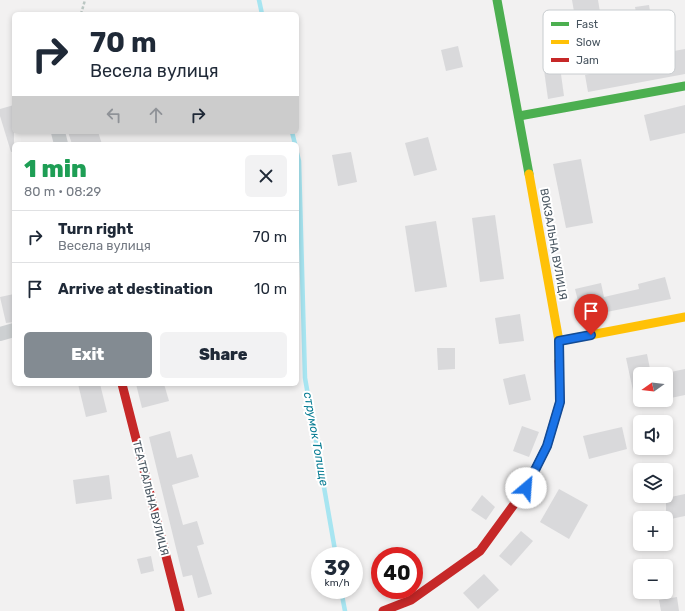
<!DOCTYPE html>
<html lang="en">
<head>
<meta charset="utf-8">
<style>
	:root { --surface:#fff; --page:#f2f2f3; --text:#1f2937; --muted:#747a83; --line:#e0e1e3; --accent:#838b92 }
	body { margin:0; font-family:Rubik,sans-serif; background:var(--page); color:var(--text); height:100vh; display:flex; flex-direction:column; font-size:15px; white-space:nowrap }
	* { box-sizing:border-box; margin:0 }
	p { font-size:13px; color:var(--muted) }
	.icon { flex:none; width:22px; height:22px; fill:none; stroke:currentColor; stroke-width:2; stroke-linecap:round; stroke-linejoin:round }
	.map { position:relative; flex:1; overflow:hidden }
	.side { position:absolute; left:12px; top:142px; width:287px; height:244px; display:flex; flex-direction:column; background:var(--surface); border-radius:6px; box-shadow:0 2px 6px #0003 }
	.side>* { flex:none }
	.top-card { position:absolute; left:12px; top:12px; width:287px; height:122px; border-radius:6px; box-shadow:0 2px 6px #0003; background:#fff; color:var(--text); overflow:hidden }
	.needle { width:26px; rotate:256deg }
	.buttons { position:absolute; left:633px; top:367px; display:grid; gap:8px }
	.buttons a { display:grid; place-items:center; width:40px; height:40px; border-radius:6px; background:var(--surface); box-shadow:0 2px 6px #0003; font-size:20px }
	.speed { position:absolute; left:311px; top:547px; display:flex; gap:8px; font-size:20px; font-weight:700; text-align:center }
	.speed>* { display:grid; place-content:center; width:52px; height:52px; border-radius:50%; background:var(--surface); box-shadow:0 2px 6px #0003; line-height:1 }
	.speed small { font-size:10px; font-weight:400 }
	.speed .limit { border:6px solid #d22; background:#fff; color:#111 }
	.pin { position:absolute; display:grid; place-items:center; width:34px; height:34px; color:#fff; margin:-41px -17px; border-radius:50% 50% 50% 0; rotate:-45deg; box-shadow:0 0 4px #0007 }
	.pin .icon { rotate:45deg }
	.me { position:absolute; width:44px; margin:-22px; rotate:27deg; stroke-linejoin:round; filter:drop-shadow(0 0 3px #0008) }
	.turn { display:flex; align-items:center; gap:14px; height:84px; padding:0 12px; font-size:18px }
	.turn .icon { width:52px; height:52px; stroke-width:2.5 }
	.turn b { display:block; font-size:28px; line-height:34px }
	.lanes { display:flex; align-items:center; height:38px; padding:0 12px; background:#0003; justify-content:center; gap:20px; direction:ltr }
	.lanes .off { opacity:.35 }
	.round { display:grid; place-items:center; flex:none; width:42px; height:42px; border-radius:6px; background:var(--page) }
	.head { display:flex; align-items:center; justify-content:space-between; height:68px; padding:0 12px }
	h1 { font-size:24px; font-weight:800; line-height:30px; color:#1e9e55 }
	.cta { display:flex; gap:8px; margin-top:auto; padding:8px 12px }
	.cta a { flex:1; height:46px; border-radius:6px; background:var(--accent); color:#fff; font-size:16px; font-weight:800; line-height:46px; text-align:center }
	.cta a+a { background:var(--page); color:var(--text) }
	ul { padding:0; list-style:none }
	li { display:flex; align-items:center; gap:12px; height:52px; padding:0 12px; border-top:1px solid var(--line) }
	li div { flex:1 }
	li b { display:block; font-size:15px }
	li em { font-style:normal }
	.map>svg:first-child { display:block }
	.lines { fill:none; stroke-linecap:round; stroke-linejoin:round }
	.stream { stroke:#a7e5f1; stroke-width:4.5 }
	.building { fill:#d9d9db }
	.path { stroke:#bac6c2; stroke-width:2.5; stroke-dasharray:3 2; stroke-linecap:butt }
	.street { stroke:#cdd0d2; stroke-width:14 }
	.fast { stroke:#4caf50; stroke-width:9 }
	.slow { stroke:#ffc107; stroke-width:9 }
	.jam { stroke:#c62828; stroke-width:9 }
	.route-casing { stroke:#114b97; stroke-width:10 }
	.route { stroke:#1a73e8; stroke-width:7 }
	.labels { text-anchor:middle; stroke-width:4; stroke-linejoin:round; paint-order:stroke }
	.street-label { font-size:11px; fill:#47545f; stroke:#fff }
	.water-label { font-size:12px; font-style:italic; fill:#077c93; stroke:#fff }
	.key { fill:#fff; stroke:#c8cccf; stroke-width:1 }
	.key-label { font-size:11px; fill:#47545f }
</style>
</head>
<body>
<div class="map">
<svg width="685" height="611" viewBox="0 0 685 611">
	<rect width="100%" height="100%" fill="#f2f1f1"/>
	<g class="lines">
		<g class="stream">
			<polyline points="259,0 262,14"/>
			<polyline points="292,132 295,144"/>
			<polyline points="297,153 299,161 305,378 336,556"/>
			<polyline points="341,590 345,611"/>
		</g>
	</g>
	<g class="building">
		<polygon points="572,0 598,0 602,24 577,29"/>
		<polygon points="649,5 657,54 685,49 685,74 588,92 585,75 615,69 613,61 644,54 635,7"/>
		<polygon points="458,46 463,67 446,71 441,50"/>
		<polygon points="560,67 564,96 548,99 544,70"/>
		<polygon points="14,105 14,151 11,152 0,116 0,109"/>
		<polygon points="685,105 685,133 650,141 644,115"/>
		<polygon points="68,132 98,132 102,144 72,144"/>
		<polygon points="428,137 437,170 414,176 405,143"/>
		<polygon points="351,152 357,182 338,186 332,155"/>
		<polygon points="581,159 593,223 566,228 553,164"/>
		<polygon points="495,215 504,279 480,282 472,218"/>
		<polygon points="436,221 447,287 415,292 405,226"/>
		<polygon points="665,277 671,299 582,317 575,289 601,283 604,297 639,289 638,284"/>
		<polygon points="14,294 14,322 6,323 0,297"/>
		<polygon points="520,314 524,341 499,344 495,318"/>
		<polygon points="437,348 455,348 455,369 438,370"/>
		<polygon points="647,354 651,374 640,374 640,399 635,400 626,358"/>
		<polygon points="685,369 685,395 666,399 666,373"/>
		<polygon points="525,374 531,400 509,405 503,379"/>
		<polygon points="78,384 100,384 107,412 86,417"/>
		<polygon points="136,384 164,384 169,401 142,408"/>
		<polygon points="522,426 539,432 529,457 513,451"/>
		<polygon points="622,427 627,449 589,459 583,436"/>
		<polygon points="170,431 177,458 192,454 199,477 172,485 183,525 197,521 204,544 197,546 212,594 198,598 192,575 183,577 149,437"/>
		<polygon points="109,475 112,499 76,504 73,480"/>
		<polygon points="559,489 588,505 569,539 540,522"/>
		<polygon points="685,494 685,516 666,520 666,498"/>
		<polygon points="482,495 495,507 486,520 471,510"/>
		<polygon points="521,531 533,541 511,566 499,556"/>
		<polygon points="151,556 154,571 141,574 137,559"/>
		<polygon points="484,574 499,590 478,609 463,593"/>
		<polygon points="677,597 679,611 661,611 659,600"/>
	</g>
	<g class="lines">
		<polyline class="path" points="81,14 85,0"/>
		<g class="street">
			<polyline points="58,132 61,144"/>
			<polyline points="0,334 14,330"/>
		</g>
		<g class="fast">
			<polyline points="497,0 529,174"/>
			<polyline points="519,116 685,86"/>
		</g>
		<g class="slow">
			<polyline points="529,174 559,341 559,361"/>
			<polyline points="559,341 685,317"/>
		</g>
		<g class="jam">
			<polyline points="122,384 180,611"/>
			<polyline points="383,611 411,600 480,551 526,488 547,446 560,402 559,361"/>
		</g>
	</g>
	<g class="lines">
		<g class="route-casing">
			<polyline id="route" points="526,488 547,446 560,402 559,341 591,335"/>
		</g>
		<use href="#route" class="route"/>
	</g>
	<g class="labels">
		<g class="street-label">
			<text transform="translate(554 244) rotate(80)" y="4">ВОКЗАЛЬНА ВУЛИЦЯ</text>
			<text transform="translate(151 498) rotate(76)" y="4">ТЕАТРАЛЬНА ВУЛИЦЯ</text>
		</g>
		<g class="water-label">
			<text transform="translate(316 439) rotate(80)" y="4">струмок Топище</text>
		</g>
	</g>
	<rect x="543" y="10" width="132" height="64" rx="6" class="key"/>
	<rect x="551" y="22" width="18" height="4" fill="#4caf50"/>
	<rect x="551" y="40" width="18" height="4" fill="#ffc107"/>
	<rect x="551" y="58" width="18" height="4" fill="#c62828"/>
	<g class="key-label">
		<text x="576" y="28">Fast</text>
		<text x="576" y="46">Slow</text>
		<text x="576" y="64">Jam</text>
	</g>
</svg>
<div class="buttons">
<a><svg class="needle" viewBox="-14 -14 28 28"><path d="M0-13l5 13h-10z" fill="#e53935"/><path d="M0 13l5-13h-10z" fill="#747a83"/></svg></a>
<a><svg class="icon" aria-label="sound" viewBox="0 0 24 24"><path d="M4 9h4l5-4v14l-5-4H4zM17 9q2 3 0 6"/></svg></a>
<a><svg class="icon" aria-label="layers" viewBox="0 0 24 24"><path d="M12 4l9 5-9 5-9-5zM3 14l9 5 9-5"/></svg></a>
<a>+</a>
<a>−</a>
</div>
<div class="speed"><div>39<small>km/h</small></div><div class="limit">40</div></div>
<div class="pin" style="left:591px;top:335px;background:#d93025"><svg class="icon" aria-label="arrive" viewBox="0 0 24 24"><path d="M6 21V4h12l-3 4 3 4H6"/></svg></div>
<svg class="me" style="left:526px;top:488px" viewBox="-20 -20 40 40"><circle r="19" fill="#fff"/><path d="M0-13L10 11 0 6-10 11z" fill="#1a73e8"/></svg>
<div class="top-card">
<div class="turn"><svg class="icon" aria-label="right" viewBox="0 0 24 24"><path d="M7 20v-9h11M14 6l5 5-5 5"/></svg><div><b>70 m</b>Весела вулиця</div></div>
<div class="lanes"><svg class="icon off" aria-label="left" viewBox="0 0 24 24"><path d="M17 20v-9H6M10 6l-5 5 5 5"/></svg><svg class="icon off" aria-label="ahead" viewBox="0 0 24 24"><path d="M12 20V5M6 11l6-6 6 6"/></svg><svg class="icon" aria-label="right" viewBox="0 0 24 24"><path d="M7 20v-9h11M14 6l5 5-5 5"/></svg></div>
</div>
<section class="side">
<div class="head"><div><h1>1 min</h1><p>80 m · 08:29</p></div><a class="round"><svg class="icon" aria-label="close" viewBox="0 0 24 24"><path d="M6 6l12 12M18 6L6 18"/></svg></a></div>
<ul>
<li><svg class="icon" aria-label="right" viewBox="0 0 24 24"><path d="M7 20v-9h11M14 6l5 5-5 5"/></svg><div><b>Turn right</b><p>Весела вулиця</p></div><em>70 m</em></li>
<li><svg class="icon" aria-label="arrive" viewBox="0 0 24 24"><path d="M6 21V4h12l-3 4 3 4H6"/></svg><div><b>Arrive at destination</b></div><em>10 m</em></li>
</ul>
<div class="cta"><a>Exit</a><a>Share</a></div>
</section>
</div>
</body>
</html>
